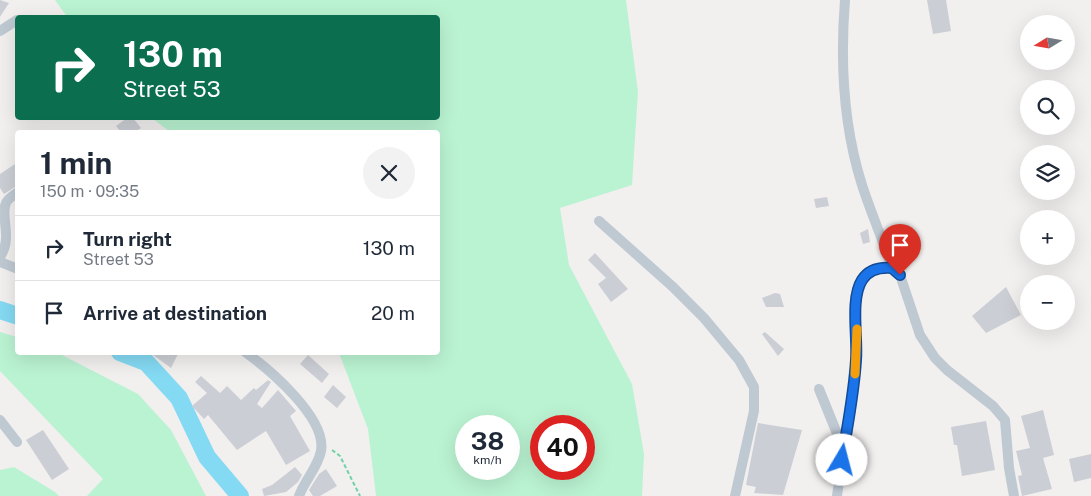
<!DOCTYPE html>
<html lang="en">
<head>
<meta charset="utf-8">
<style>
	:root { --surface:#fff; --page:#f2f2f3; --text:#1f2937; --muted:#747a83; --line:#e0e1e3 }
	body { margin:0; font-family:"Public Sans",sans-serif; background:var(--page); color:var(--text); height:100vh; display:flex; flex-direction:column; font-size:19px; white-space:nowrap }
	* { box-sizing:border-box; margin:0 }
	p { font-size:16px; color:var(--muted) }
	.icon { flex:none; width:28px; height:28px; fill:none; stroke:currentColor; stroke-width:2; stroke-linecap:round; stroke-linejoin:round }
	.map { position:relative; flex:1; overflow:hidden }
	.details { position:absolute; left:15px; top:130px; width:425px; height:225px; display:flex; flex-direction:column; background:var(--surface); border-radius:5px; box-shadow:0 5px 20px #0002 }
	.details>* { flex:none }
	.top-card { position:absolute; left:15px; top:15px; width:425px; height:105px; border-radius:5px; box-shadow:0 5px 20px #0002; background:#0b6e4f; color:#fff; overflow:hidden }
	.needle { width:32px; rotate:259deg }
	.buttons { position:absolute; left:1020px; top:15px; display:grid; gap:10px }
	.buttons a { display:grid; place-items:center; width:55px; height:55px; border-radius:50%; background:var(--surface); box-shadow:0 5px 20px #0002; font-size:25px }
	.speed { position:absolute; left:455px; top:415px; display:flex; gap:10px; font-size:25px; font-weight:700; text-align:center }
	.speed>* { display:grid; place-content:center; width:65px; height:65px; border-radius:50%; background:var(--surface); box-shadow:0 5px 20px #0002; line-height:1 }
	.speed small { font-size:12px; font-weight:400 }
	.speed .limit { border:8px solid #d22; background:#fff; color:#111 }
	.pin { position:absolute; display:grid; place-items:center; width:42px; height:42px; color:#fff; margin:-51px -21px; border-radius:50% 50% 50% 0; rotate:-45deg; box-shadow:0 0 5px #0007 }
	.pin .icon { rotate:45deg }
	.me { position:absolute; width:55px; margin:-28px; rotate:8deg; stroke-linejoin:round; filter:drop-shadow(0 0 4px #0008) }
	.turn { display:flex; align-items:center; gap:18px; height:105px; padding:0 25px; font-size:22px }
	.turn .icon { width:65px; height:65px; stroke-width:2.5 }
	.turn b { display:block; font-size:35px; line-height:42px }
	.round { display:grid; place-items:center; flex:none; width:52px; height:52px; border-radius:26px; background:var(--page) }
	.summary { display:flex; align-items:center; justify-content:space-between; height:85px; padding:0 25px }
	h1 { font-size:30px; font-weight:700; line-height:38px }
	ul { padding:0; list-style:none }
	li { display:flex; align-items:center; gap:15px; height:65px; padding:0 25px; border-top:1px solid var(--line) }
	li div { flex:1 }
	li b { display:block; font-size:19px }
	li em { font-style:normal }
	.map>svg:first-child { display:block }
	.green { fill:#baf3d2; fill-rule:evenodd }
	.lines { fill:none; stroke-linecap:round; stroke-linejoin:round }
	.river { stroke:#84d9f3; stroke-width:18 }
	.building { fill:#cbced4 }
	.path { stroke:#6fd4a5; stroke-width:2; stroke-dasharray:4 2.5; stroke-linecap:butt }
	.minor { stroke:#bfc9d2; stroke-width:10 }
	.route-casing { stroke:#114b97; stroke-width:12 }
	.route { stroke:#1a73e8; stroke-width:9 }
	.slow { stroke:#f59e0b; stroke-width:9 }
</style>
</head>
<body>
<div class="map">
<svg width="1091" height="496" viewBox="0 0 1091 496">
	<rect width="100%" height="100%" fill="#f2efef"/>
	<g class="green">
		<path d="M55,0H626L638,92L632,185L560,208L569,265L632,384L644,454L642,496H376L368,429L339,353L438,352V132H170L152,118H438V18H68ZM466,426H509V469H466ZM541,426H584V469H541Z"/>
		<polygon points="0,332 17,337 18,352 58,353 138,394 171,430 206,496 87,496 103,479 0,371"/>
		<polygon points="14,467 55,492 59,496 0,496 0,470"/>
	</g>
	<g class="lines">
		<g class="river">
			<polyline points="0,310 18,316"/>
			<polyline points="120,352 146,362 179,398 207,457 240,496"/>
		</g>
	</g>
	<g class="building">
		<polygon points="0,0 9,3 0,17"/>
		<polygon points="927,0 946,0 951,31 933,34"/>
		<polygon points="127,118 133,118 141,128 135,132 121,132 116,126"/>
		<polygon points="18,162 18,185 4,194 0,188 0,174"/>
		<polygon points="827,197 829,206 816,208 814,199"/>
		<polygon points="868,229 870,242 863,244 860,233"/>
		<polygon points="595,253 628,289 611,302 598,284 606,278 588,260"/>
		<polygon points="1006,287 1021,315 986,333 972,316"/>
		<polygon points="775,293 780,294 784,307 766,307 762,298"/>
		<polygon points="765,332 784,349 778,356 762,334"/>
		<polygon points="149,352 179,352 171,368"/>
		<polygon points="308,355 329,374 322,383 300,364"/>
		<polygon points="201,376 220,393 227,386 241,400 254,388 256,390 268,380 271,382 257,404 262,408 278,390 296,411 290,416 310,451 286,465 266,431 237,450 208,415 204,419 192,406 207,393 195,382"/>
		<polygon points="333,385 346,397 337,408 324,397"/>
		<polygon points="1043,410 1054,455 1043,458 1052,489 1022,496 1018,476 1022,475 1016,451 1030,448 1021,416"/>
		<polygon points="986,421 995,470 962,476 957,445 954,445 951,427"/>
		<polygon points="758,423 802,430 783,495 754,493 756,487 746,485"/>
		<polygon points="43,430 69,469 52,480 26,440"/>
		<polygon points="1091,454 1091,478 1074,482 1069,459"/>
		<polygon points="295,467 302,475 298,482 286,492 264,496 262,489 272,485"/>
		<polygon points="326,469 337,486 320,496 313,496 309,490 319,474"/>
	</g>
	<g class="lines">
		<polyline class="path" points="332,450 340,456 360,496"/>
		<g class="minor">
			<path d="M845,0C840,63 843,125 862,185C871,213 883,240 892,268"/>
			<polyline points="0,31 17,20"/>
			<polyline points="599,221 673,287 704,318 739,360 754,387 754,411 735,496"/>
			<path d="M0,257C13,238 0,216 6,203C8,198 14,195 18,192"/>
			<polyline points="0,262 18,269"/>
			<path d="M245,352C269,369 327,418 321,451C318,467 305,480 299,496"/>
			<polyline points="819,389 836,431 845,443"/>
			<polyline points="0,420 17,442"/>
			<path d="M837,496C843,451 854,405 856,360C858,336 852,310 858,287C864,270 887,259 900,275L920,335L935,358L947,370L993,406L1005,420L1009,468L1014,496"/>
		</g>
	</g>
	<g class="lines">
		<g class="route-casing">
			<path id="route" d="M842,460C847,427 854,394 856,360C858,338 850,299 862,280C869,269 880,267 892,268L900,275"/>
		</g>
		<use href="#route" class="route"/>
		<polyline class="slow" points="855,374 857,329"/>
	</g>
</svg>
<div class="buttons">
<a><svg class="needle" viewBox="-14 -14 28 28"><path d="M0-13l5 13h-10z" fill="#e53935"/><path d="M0 13l5-13h-10z" fill="#747a83"/></svg></a>
<a><svg class="icon" aria-label="search" viewBox="0 0 24 24"><circle cx="10" cy="10" r="6"/><path d="M15 15l6 6"/></svg></a>
<a><svg class="icon" aria-label="layers" viewBox="0 0 24 24"><path d="M12 4l9 5-9 5-9-5zM3 14l9 5 9-5"/></svg></a>
<a>+</a>
<a>−</a>
</div>
<div class="speed"><div>38<small>km/h</small></div><div class="limit">40</div></div>
<div class="pin" style="left:900px;top:275px;background:#d93025"><svg class="icon" aria-label="arrive" viewBox="0 0 24 24"><path d="M6 21V4h12l-3 4 3 4H6"/></svg></div>
<svg class="me" style="left:842px;top:460px" viewBox="-20 -20 40 40"><circle r="19" fill="#fff"/><path d="M0-13L10 11 0 6-10 11z" fill="#1a73e8"/></svg>
<div class="top-card">
<div class="turn"><svg class="icon" aria-label="right" viewBox="0 0 24 24"><path d="M7 20v-9h11M14 6l5 5-5 5"/></svg><div><b>130 m</b>Street 53</div></div>
</div>
<section class="details">
<div class="summary"><div><h1>1 min</h1><p>150 m · 09:35</p></div><a class="round"><svg class="icon" aria-label="close" viewBox="0 0 24 24"><path d="M6 6l12 12M18 6L6 18"/></svg></a></div>
<ul>
<li><svg class="icon" aria-label="right" viewBox="0 0 24 24"><path d="M7 20v-9h11M14 6l5 5-5 5"/></svg><div><b>Turn right</b><p>Street 53</p></div><em>130 m</em></li>
<li><svg class="icon" aria-label="arrive" viewBox="0 0 24 24"><path d="M6 21V4h12l-3 4 3 4H6"/></svg><div><b>Arrive at destination</b></div><em>20 m</em></li>
</ul>
</section>
</div>
</body>
</html>
